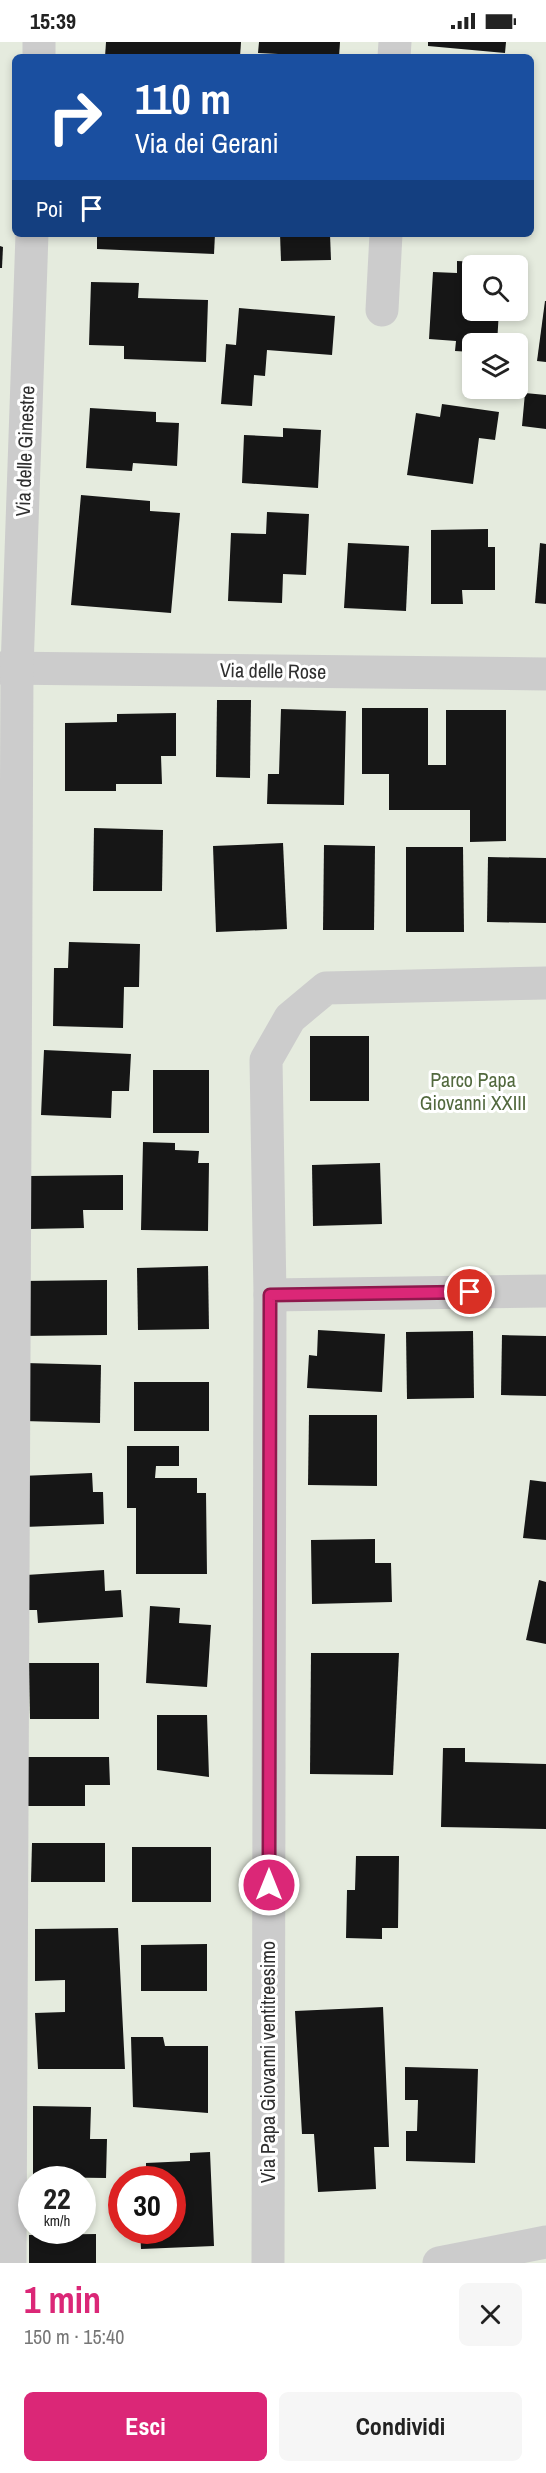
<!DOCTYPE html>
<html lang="it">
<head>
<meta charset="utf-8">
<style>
	:root { --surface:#fff; --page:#f6f6f6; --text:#222; --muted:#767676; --accent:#db2777 }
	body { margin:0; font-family:"Archivo Narrow",sans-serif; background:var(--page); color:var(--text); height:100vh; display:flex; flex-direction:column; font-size:22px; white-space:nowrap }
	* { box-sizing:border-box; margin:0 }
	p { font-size:20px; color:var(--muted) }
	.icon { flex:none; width:33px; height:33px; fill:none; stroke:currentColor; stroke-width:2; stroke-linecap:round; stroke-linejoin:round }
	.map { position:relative; height:2221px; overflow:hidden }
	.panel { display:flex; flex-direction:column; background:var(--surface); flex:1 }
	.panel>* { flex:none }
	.hud { position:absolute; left:12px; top:12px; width:522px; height:183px; border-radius:9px; box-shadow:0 3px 9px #0003; background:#1a4fa0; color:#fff; overflow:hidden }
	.controls { position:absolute; left:462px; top:213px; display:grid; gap:12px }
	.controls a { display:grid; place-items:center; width:66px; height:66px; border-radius:9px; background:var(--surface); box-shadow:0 3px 9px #0003; font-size:30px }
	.speed { position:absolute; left:18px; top:2124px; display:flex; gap:12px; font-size:30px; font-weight:700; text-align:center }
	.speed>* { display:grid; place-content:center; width:78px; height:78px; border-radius:50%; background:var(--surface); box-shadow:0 3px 9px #0003; line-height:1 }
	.speed small { font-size:15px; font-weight:400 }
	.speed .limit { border:9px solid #d22; background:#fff; color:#111 }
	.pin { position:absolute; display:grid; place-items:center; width:51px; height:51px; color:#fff; margin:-26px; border:3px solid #fff; border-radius:50%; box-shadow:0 2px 6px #0007 }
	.me { position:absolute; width:66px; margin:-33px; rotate:0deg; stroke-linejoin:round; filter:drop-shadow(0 0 4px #0008) }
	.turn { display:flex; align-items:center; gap:21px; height:126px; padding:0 24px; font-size:27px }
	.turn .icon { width:78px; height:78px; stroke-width:2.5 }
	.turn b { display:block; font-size:42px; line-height:51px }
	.then { display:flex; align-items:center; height:57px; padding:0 24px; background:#0003; gap:12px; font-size:22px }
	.round { display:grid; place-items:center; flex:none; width:63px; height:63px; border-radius:9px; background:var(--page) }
	.overview { display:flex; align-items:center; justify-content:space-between; height:102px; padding:0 24px }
	h1 { font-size:36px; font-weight:700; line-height:45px; color:var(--accent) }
	.action { display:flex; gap:12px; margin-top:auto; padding:12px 24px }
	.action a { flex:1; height:69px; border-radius:9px; background:var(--accent); color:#fff; font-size:24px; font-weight:700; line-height:69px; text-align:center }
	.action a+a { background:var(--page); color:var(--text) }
	.status { display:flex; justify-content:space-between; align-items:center; height:42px; padding:0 30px; background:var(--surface); direction:ltr }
	.status svg { height:16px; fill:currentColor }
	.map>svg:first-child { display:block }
	.green { fill:#e5ebde; fill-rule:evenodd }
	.building { fill:#161616 }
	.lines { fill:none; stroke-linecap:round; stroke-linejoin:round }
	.minor { stroke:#ccc; stroke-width:33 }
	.route-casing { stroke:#8e194d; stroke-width:15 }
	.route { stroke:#db2777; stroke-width:10 }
	.labels { text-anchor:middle; stroke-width:6; stroke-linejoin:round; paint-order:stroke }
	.street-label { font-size:20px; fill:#2f2f2f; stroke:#fff }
	.park-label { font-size:20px; fill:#52693e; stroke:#fff }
</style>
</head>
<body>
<div class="status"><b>15:39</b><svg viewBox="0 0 49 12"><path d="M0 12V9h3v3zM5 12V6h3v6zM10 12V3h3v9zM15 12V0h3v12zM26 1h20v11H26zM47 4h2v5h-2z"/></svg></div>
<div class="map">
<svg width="546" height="2221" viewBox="0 0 546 2221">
	<rect width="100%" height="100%" fill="#fff"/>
	<path class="green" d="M0,0H546V2221H0ZM15,15H531V192H15ZM472,224H518V268H472ZM472,302H518V346H472ZM32,2138H82V2188H32ZM122,2138H172V2188H122Z"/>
	<g class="building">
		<polygon points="106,0 241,0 240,15 105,15"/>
		<polygon points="259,0 340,0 339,15 258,11"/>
		<polygon points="428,0 506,0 505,11 428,4"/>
		<polygon points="97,192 215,192 214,212 97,207"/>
		<polygon points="280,192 330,192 331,218 281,219"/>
		<polygon points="0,204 3,205 2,226 0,226"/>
		<polygon points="457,219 501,221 501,224 472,224 472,268 499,268 497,302 472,302 472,310 455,309 456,299 429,297 433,230 457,231"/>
		<polygon points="91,240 139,241 138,256 208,258 206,320 124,317 124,304 89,303"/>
		<polygon points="545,259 546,259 546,320 537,319"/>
		<polygon points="239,266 335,274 332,313 267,308 265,334 254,333 252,364 221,362 226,302 236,303"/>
		<polygon points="525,351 546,353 546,387 522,384"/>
		<polygon points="442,362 499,370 495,398 479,396 473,442 407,433 416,371 440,375"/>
		<polygon points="90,366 156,370 156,380 179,381 177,424 133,421 132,429 86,426"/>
		<polygon points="283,386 321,388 318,446 242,441 244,393 283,395"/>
		<polygon points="81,453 150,459 150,469 180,471 171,571 71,563"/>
		<polygon points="267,470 309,472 306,533 283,532 282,561 228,559 231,491 266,492"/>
		<polygon points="488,487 488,505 495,505 495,548 462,548 463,562 431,562 431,488"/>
		<polygon points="348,501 409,504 406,569 344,566"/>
		<polygon points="540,501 546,502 546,562 535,561"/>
		<polygon points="217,658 251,658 250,736 216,735"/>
		<polygon points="362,666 428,666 428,723 446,723 446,668 506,668 506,799 470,800 470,768 389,768 389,732 362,732"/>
		<polygon points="281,667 346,669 344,763 267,762 268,732 279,732"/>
		<polygon points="176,671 176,714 161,714 162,742 116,742 116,749 65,749 65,681 117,680 117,672"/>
		<polygon points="94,786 163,788 162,849 93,849"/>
		<polygon points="283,801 287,887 216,890 213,804"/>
		<polygon points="324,803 375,804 374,888 323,888"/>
		<polygon points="406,805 463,805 464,890 406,890"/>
		<polygon points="488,815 546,816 546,881 487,880"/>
		<polygon points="69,900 140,902 139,945 124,945 123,986 53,984 54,926 68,926"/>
		<rect x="310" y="994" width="59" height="65"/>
		<polygon points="44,1008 131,1012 129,1049 112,1049 111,1076 41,1073"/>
		<rect x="153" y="1028" width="56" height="63"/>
		<polygon points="143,1100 175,1101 175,1108 199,1109 198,1121 209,1121 208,1189 141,1188"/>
		<polygon points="380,1121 382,1182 313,1184 312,1123"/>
		<polygon points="123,1133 123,1168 83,1168 84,1186 29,1187 29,1134"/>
		<polygon points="208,1224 209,1287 138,1288 137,1226"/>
		<polygon points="107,1238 107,1293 22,1294 21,1239"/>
		<polygon points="318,1288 385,1292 382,1350 307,1346 309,1313 317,1314"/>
		<polygon points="473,1289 474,1356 407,1357 406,1290"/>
		<polygon points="502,1293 546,1294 546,1354 501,1353"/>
		<polygon points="25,1321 101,1323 100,1381 23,1379"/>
		<rect x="134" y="1340" width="75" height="49"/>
		<polygon points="309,1373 377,1373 377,1444 308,1443"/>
		<polygon points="127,1404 179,1404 179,1424 156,1424 155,1436 197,1436 197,1451 206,1451 207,1532 136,1532 136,1466 127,1466"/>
		<polygon points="92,1431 93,1450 103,1450 104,1482 24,1485 21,1434"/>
		<polygon points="530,1438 546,1440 546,1498 523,1496"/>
		<polygon points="375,1497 375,1521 391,1521 392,1560 312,1562 311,1498"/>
		<polygon points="104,1528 105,1549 121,1548 123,1575 38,1581 37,1568 28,1568 26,1533"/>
		<polygon points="539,1538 546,1540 546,1602 526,1598"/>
		<polygon points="150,1564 180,1566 179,1581 211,1583 207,1645 146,1641"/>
		<polygon points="311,1611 399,1611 393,1733 310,1732"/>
		<polygon points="29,1621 99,1621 99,1677 30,1677"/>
		<polygon points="157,1673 207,1673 209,1735 157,1728"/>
		<polygon points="443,1706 465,1706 465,1720 546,1722 546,1787 441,1785"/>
		<polygon points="28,1715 109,1715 110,1743 85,1743 85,1764 27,1764"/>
		<polygon points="32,1801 105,1801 105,1840 31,1840"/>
		<rect x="132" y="1805" width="79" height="55"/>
		<polygon points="356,1814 399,1814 398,1886 382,1886 382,1897 346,1896 347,1848 355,1848"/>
		<polygon points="118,1886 125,2027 38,2027 35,1971 65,1970 65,1938 35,1939 35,1887"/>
		<polygon points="207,1902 207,1949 141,1949 141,1903"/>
		<polygon points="383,1965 389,2105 374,2105 376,2147 318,2150 314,2092 302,2092 295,1969"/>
		<polygon points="131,1995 163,1995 165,2004 208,2004 208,2071 133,2065"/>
		<polygon points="405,2025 478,2027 475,2121 406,2119 406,2089 417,2089 418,2058 405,2058"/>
		<polygon points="33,2064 91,2065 90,2097 107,2097 106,2136 33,2135"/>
		<polygon points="210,2110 214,2204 141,2207 140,2188 172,2188 172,2138 146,2138 146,2121 190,2119 190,2111"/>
		<polygon points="96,2192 96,2221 29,2221 29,2193"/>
	</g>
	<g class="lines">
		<g class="minor">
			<polyline points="39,15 39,0"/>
			<polyline points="394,15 395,0"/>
			<polyline points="382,268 386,192"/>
			<polyline points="0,626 546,632"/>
			<polyline points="270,1253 546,1249"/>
			<polyline points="10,2221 17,627 32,192"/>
			<polyline points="268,2221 270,1253 266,1018 290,976 326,946 546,941"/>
			<polyline points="439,2221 546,2200"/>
		</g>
	</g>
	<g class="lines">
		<g class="route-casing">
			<polyline id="route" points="269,1843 270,1253 470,1250"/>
		</g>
		<use href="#route" class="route"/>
	</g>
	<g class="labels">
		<g class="street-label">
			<text transform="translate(25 409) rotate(-88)" y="7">Via delle Ginestre</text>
			<text transform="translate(273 629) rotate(1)" y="7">Via delle Rose</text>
			<text transform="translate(268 2020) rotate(-90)" y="7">Via Papa Giovanni ventitreesimo</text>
		</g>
		<g class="park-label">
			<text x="473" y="1045">Parco Papa<tspan x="473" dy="23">Giovanni XXIII</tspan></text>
		</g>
	</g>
</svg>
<div class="controls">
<a><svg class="icon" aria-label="search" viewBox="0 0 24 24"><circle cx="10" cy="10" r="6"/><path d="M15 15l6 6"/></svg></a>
<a><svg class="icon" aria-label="layers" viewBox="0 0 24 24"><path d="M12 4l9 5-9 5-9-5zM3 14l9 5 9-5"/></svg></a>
</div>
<div class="speed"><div>22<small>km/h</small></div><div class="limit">30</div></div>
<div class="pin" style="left:470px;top:1250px;background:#d93025"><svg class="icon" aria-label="arrive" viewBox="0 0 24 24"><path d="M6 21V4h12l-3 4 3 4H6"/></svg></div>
<svg class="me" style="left:269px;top:1843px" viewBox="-20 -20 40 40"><circle r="17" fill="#db2777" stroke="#fff" stroke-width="3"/><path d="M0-11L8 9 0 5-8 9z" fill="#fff"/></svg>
<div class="hud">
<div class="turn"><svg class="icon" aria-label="right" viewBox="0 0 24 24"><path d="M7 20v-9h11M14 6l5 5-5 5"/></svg><div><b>110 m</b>Via dei Gerani</div></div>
<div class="then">Poi<svg class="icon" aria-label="arrive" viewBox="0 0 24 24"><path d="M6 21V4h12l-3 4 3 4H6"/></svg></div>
</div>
</div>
<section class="panel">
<div class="overview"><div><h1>1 min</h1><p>150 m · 15:40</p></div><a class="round"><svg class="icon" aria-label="close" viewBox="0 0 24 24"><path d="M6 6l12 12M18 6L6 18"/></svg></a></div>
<div class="action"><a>Esci</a><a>Condividi</a></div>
</section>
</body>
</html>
